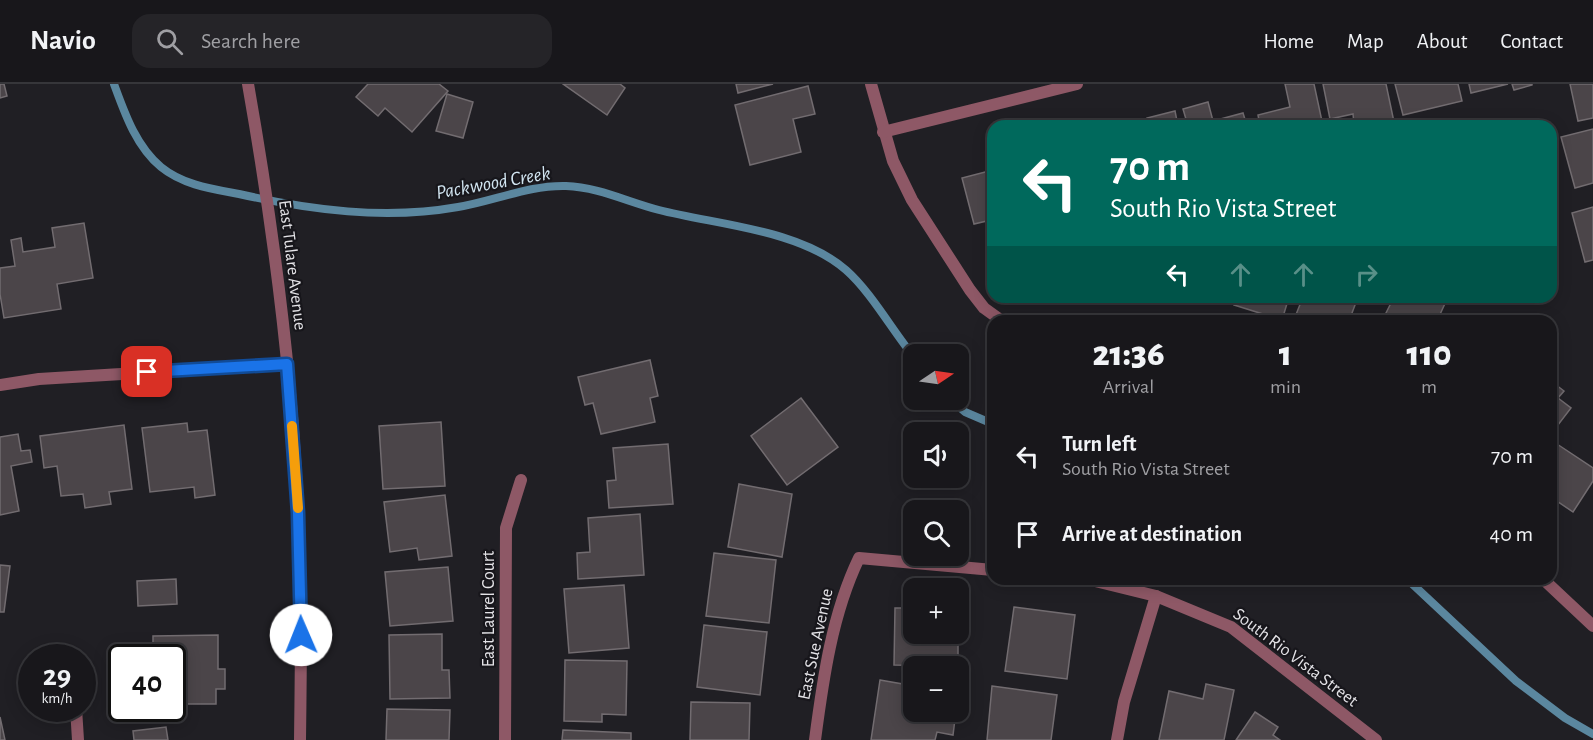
<!DOCTYPE html>
<html lang="en">
<head>
<meta charset="utf-8">
<style>
	:root { --surface:#18171b; --page:#252428; --text:#f1f3f6; --muted:#9f9fa3; --line:#36363a }
	body { margin:0; font-family:"Alegreya Sans",sans-serif; background:var(--page); color:var(--text); height:100vh; display:flex; flex-direction:column; font-size:22px; white-space:nowrap }
	* { box-sizing:border-box; margin:0 }
	p { font-size:20px; color:var(--muted) }
	.icon { flex:none; width:33px; height:33px; fill:none; stroke:currentColor; stroke-width:2; stroke-linecap:round; stroke-linejoin:round }
	.map { position:relative; flex:1; overflow:hidden }
	.side { position:absolute; left:987px; top:231px; width:570px; height:270px; display:flex; flex-direction:column; background:var(--surface); border-radius:18px; box-shadow:0 3px 15px #0003,0 0 0 2px var(--line) }
	.side>* { flex:none }
	.banner { position:absolute; left:987px; top:36px; width:570px; height:183px; border-radius:18px; box-shadow:0 3px 15px #0003,0 0 0 2px var(--line); background:#00695c; color:#fff; overflow:hidden }
	.needle { width:39px; rotate:77deg }
	.fabs { position:absolute; left:903px; top:260px; display:grid; gap:12px }
	.fabs a { display:grid; place-items:center; width:66px; height:66px; border-radius:12px; background:var(--surface); box-shadow:0 3px 15px #0003,0 0 0 2px var(--line); font-size:30px }
	.speed { position:absolute; left:18px; top:560px; display:flex; gap:12px; font-size:30px; font-weight:700; text-align:center }
	.speed>* { display:grid; place-content:center; width:78px; height:78px; border-radius:50%; background:var(--surface); box-shadow:0 3px 15px #0003,0 0 0 2px var(--line); line-height:1 }
	.speed small { font-size:15px; font-weight:400 }
	.speed .limit { border:3px solid #111; border-radius:9px; background:#fff; color:#111 }
	.pin { position:absolute; display:grid; place-items:center; width:51px; height:51px; color:#fff; margin:-26px; border-radius:12px; box-shadow:0 3px 9px #0006 }
	.me { position:absolute; width:66px; margin:-33px; rotate:359deg; stroke-linejoin:round; filter:drop-shadow(0 0 4px #0008) }
	.turn { display:flex; align-items:center; gap:21px; height:126px; padding:0 24px; font-size:27px }
	.turn .icon { width:78px; height:78px; stroke-width:2.5 }
	.turn b { display:block; font-size:42px; line-height:51px }
	.lanes { display:flex; align-items:center; height:57px; padding:0 24px; background:#0003; justify-content:center; gap:30px; direction:ltr }
	.lanes .off { opacity:.35 }
	.eta { display:flex; justify-content:space-evenly; align-items:center; height:102px; text-align:center }
	.eta b { font-size:36px; font-weight:800; line-height:42px }
	ul { padding:0; list-style:none }
	li { display:flex; align-items:center; gap:18px; height:78px; padding:0 24px }
	li div { flex:1 }
	li b { display:block; font-size:22px }
	li em { font-style:normal }
	header { display:flex; align-items:center; gap:36px; box-sizing:border-box; height:84px; padding:0 30px; background:var(--surface); border-bottom:2px solid var(--line) }
	header strong { font-size:28px }
	nav { display:flex; gap:33px; margin-inline-start:auto; font-size:21px }
	.search { width:420px; height:54px; background:var(--page); display:flex; align-items:center; gap:15px; box-sizing:border-box; padding:0 21px; border-radius:18px; color:var(--muted); font-size:22px }
	.map>svg:first-child { display:block }
	.lines { fill:none; stroke-linecap:round; stroke-linejoin:round }
	.stream { stroke:#5b879f; stroke-width:8 }
	.building { fill:#4b4549; stroke:#726c70; stroke-width:1.5 }
	.minor { stroke:#8e5866; stroke-width:12 }
	.tertiary { stroke:#8e5866; stroke-width:12 }
	.route-casing { stroke:#114b97; stroke-width:15 }
	.route { stroke:#1a73e8; stroke-width:10 }
	.slow { stroke:#f59e0b; stroke-width:10 }
	.labels { text-anchor:middle; stroke-width:4.5; stroke-linejoin:round; paint-order:stroke }
	.street-label { font-size:18px; fill:#e4e3e7; stroke:#17161b }
	.water-label { font-size:20px; font-style:italic; fill:#d2e5f1; stroke:#17161b }
</style>
</head>
<body>
<header>
<strong>Navio</strong>
<div class="search"><svg class="icon" aria-label="search" viewBox="0 0 24 24"><circle cx="10" cy="10" r="6"/><path d="M15 15l6 6"/></svg>Search here</div>
<nav><a>Home</a><a>Map</a><a>About</a><a>Contact</a></nav>
</header>
<div class="map">
<svg width="1593" height="656" viewBox="0 0 1593 656">
	<rect width="100%" height="100%" fill="#201f24"/>
	<g class="lines">
		<g class="stream">
			<path d="M114,0C125,30 136,62 161,83C183,101 212,105 239,110C310,126 385,136 458,123C494,117 529,101 566,102C598,103 628,118 659,126C717,141 799,145 846,186C871,208 892,246 914,273"/>
			<polyline points="950,315 965,328 993,340"/>
			<polyline points="1407,495 1516,597 1565,634 1593,650"/>
		</g>
	</g>
	<g class="building">
		<polygon points="0,0 4,0 7,12 0,14"/>
		<polygon points="368,0 439,0 448,7 412,48 385,24 378,32 356,13"/>
		<polygon points="563,0 620,0 625,4 607,31"/>
		<polygon points="736,0 773,0 738,9"/>
		<polygon points="1285,0 1314,0 1323,42 1260,42 1258,31 1290,23"/>
		<polygon points="1323,0 1386,0 1394,38 1376,42 1374,35 1354,40 1353,30 1330,35"/>
		<polygon points="1395,0 1458,0 1462,17 1403,31"/>
		<polygon points="1469,0 1508,0 1471,9"/>
		<polygon points="1512,0 1532,0 1532,1 1514,6"/>
		<polygon points="1570,0 1593,0 1593,34 1578,37"/>
		<polygon points="808,2 815,30 793,35 801,68 750,81 735,21"/>
		<polygon points="447,10 473,18 463,54 436,47"/>
		<polygon points="1208,18 1213,37 1243,29 1247,42 1188,42 1183,25"/>
		<polygon points="1175,27 1178,42 1146,42 1149,41 1147,34"/>
		<polygon points="1593,45 1593,99 1575,104 1561,53"/>
		<polygon points="993,86 993,148 991,149 987,137 974,140 962,94"/>
		<polygon points="1593,123 1593,176 1585,178 1572,129"/>
		<polygon points="84,139 93,194 57,200 61,225 4,234 0,210 0,184 15,182 11,156 21,154 23,168 55,163 52,144"/>
		<polygon points="1237,213 1289,213 1282,236 1234,221"/>
		<polygon points="1303,213 1358,213 1349,237 1304,237 1295,233"/>
		<polygon points="1394,213 1443,213 1447,215 1437,237 1382,237"/>
		<polygon points="650,276 658,312 650,314 655,338 601,350 593,319 585,321 578,293"/>
		<polygon points="1551,297 1564,307 1558,314 1571,324 1551,350"/>
		<polygon points="801,314 838,363 787,401 751,352"/>
		<polygon points="441,338 445,402 383,405 379,342"/>
		<polygon points="187,339 188,348 207,346 215,411 195,414 194,403 150,408 142,344"/>
		<polygon points="124,341 132,405 109,408 111,420 85,424 83,410 61,412 57,382 44,384 40,352"/>
		<polygon points="18,350 21,367 30,366 32,378 11,382 19,427 0,431 0,353"/>
		<polygon points="668,360 673,420 609,424 607,397 616,396 613,364"/>
		<polygon points="1557,360 1593,384 1593,397 1573,428 1551,413 1551,369"/>
		<polygon points="739,400 792,410 782,473 728,463"/>
		<polygon points="445,411 452,472 419,476 417,464 390,468 384,418"/>
		<polygon points="640,430 644,491 578,495 577,469 590,468 588,434"/>
		<polygon points="714,469 776,476 769,539 706,532"/>
		<polygon points="0,481 10,482 4,528 0,528"/>
		<polygon points="448,483 453,537 390,542 385,488"/>
		<polygon points="176,495 177,520 138,522 137,497"/>
		<polygon points="624,501 629,564 569,569 564,505"/>
		<polygon points="1014,523 1075,531 1067,595 1005,587"/>
		<polygon points="895,524 914,524 914,549 958,549 958,582 894,581"/>
		<polygon points="704,541 767,548 760,611 697,603"/>
		<polygon points="442,550 442,586 449,586 450,614 390,615 389,551"/>
		<polygon points="218,551 218,585 225,585 225,605 216,605 216,620 184,620 183,628 153,629 153,624 172,624 172,573 153,573 153,552"/>
		<polygon points="565,576 627,577 626,631 602,630 602,638 564,637"/>
		<polygon points="880,596 914,602 914,627 956,627 953,651 937,648 935,656 871,656"/>
		<polygon points="1206,600 1234,606 1224,656 1159,656 1169,607 1203,615"/>
		<polygon points="992,602 1057,611 1051,656 987,656"/>
		<polygon points="691,618 750,619 749,656 690,656"/>
		<polygon points="387,625 450,626 449,656 386,656"/>
		<polygon points="1255,628 1278,643 1273,651 1280,656 1236,656"/>
		<polygon points="0,633 5,656 0,656"/>
		<polygon points="166,643 168,656 134,656 133,647"/>
		<polygon points="563,646 631,649 631,656 562,656"/>
	</g>
	<g class="lines">
		<g class="minor">
			<polyline points="871,0 893,77 912,116 970,206 984,224 1002,237"/>
			<polyline points="883,48 1077,0"/>
			<polyline points="0,301 39,295 287,280"/>
			<polyline points="1087,495 1156,512 1231,543 1376,656"/>
			<polyline points="1543,495 1593,542"/>
			<polyline points="76,624 78,656"/>
			<polyline points="505,656 506,444 521,396"/>
			<path d="M815,656C823,595 832,530 859,474L993,486"/>
			<polyline points="1117,656 1124,618 1156,512"/>
		</g>
		<path class="tertiary" d="M248,0C273,142 292,285 298,429C302,504 301,580 300,656"/>
	</g>
	<g class="lines">
		<g class="route-casing">
			<polyline id="route" points="147,288 287,280 298,429 301,551"/>
		</g>
		<use href="#route" class="route"/>
		<polyline class="slow" points="292,342 298,424"/>
	</g>
	<g class="labels">
		<g class="street-label">
			<text transform="translate(293 181) rotate(83)" y="6">East Tulare Avenue</text>
			<text transform="translate(488 525) rotate(-90)" y="6">East Laurel Court</text>
			<text transform="translate(815 560) rotate(-78)" y="6">East Sue Avenue</text>
			<text transform="translate(1296 573) rotate(37)" y="6">South Rio Vista Street</text>
		</g>
		<g class="water-label">
			<text transform="translate(493 98) rotate(-10)" y="7">Packwood Creek</text>
		</g>
	</g>
</svg>
<div class="fabs">
<a><svg class="needle" viewBox="-14 -14 28 28"><path d="M0-13l5 13h-10z" fill="#e53935"/><path d="M0 13l5-13h-10z" fill="#9f9fa3"/></svg></a>
<a><svg class="icon" aria-label="sound" viewBox="0 0 24 24"><path d="M4 9h4l5-4v14l-5-4H4zM17 9q2 3 0 6"/></svg></a>
<a><svg class="icon" aria-label="search" viewBox="0 0 24 24"><circle cx="10" cy="10" r="6"/><path d="M15 15l6 6"/></svg></a>
<a>+</a>
<a>−</a>
</div>
<div class="speed"><div>29<small>km/h</small></div><div class="limit">40</div></div>
<div class="pin" style="left:147px;top:288px;background:#d93025"><svg class="icon" aria-label="arrive" viewBox="0 0 24 24"><path d="M6 21V4h12l-3 4 3 4H6"/></svg></div>
<svg class="me" style="left:301px;top:551px" viewBox="-20 -20 40 40"><circle r="19" fill="#fff"/><path d="M0-13L10 11 0 6-10 11z" fill="#1a73e8"/></svg>
<div class="banner">
<div class="turn"><svg class="icon" aria-label="left" viewBox="0 0 24 24"><path d="M17 20v-9H6M10 6l-5 5 5 5"/></svg><div><b>70 m</b>South Rio Vista Street</div></div>
<div class="lanes"><svg class="icon" aria-label="left" viewBox="0 0 24 24"><path d="M17 20v-9H6M10 6l-5 5 5 5"/></svg><svg class="icon off" aria-label="ahead" viewBox="0 0 24 24"><path d="M12 20V5M6 11l6-6 6 6"/></svg><svg class="icon off" aria-label="ahead" viewBox="0 0 24 24"><path d="M12 20V5M6 11l6-6 6 6"/></svg><svg class="icon off" aria-label="right" viewBox="0 0 24 24"><path d="M7 20v-9h11M14 6l5 5-5 5"/></svg></div>
</div>
<section class="side">
<div class="eta">
<div><b>21:36</b><p>Arrival</p></div>
<div><b>1</b><p>min</p></div>
<div><b>110</b><p>m</p></div>
</div>
<ul>
<li><svg class="icon" aria-label="left" viewBox="0 0 24 24"><path d="M17 20v-9H6M10 6l-5 5 5 5"/></svg><div><b>Turn left</b><p>South Rio Vista Street</p></div><em>70 m</em></li>
<li><svg class="icon" aria-label="arrive" viewBox="0 0 24 24"><path d="M6 21V4h12l-3 4 3 4H6"/></svg><div><b>Arrive at destination</b></div><em>40 m</em></li>
</ul>
</section>
</div>
</body>
</html>
